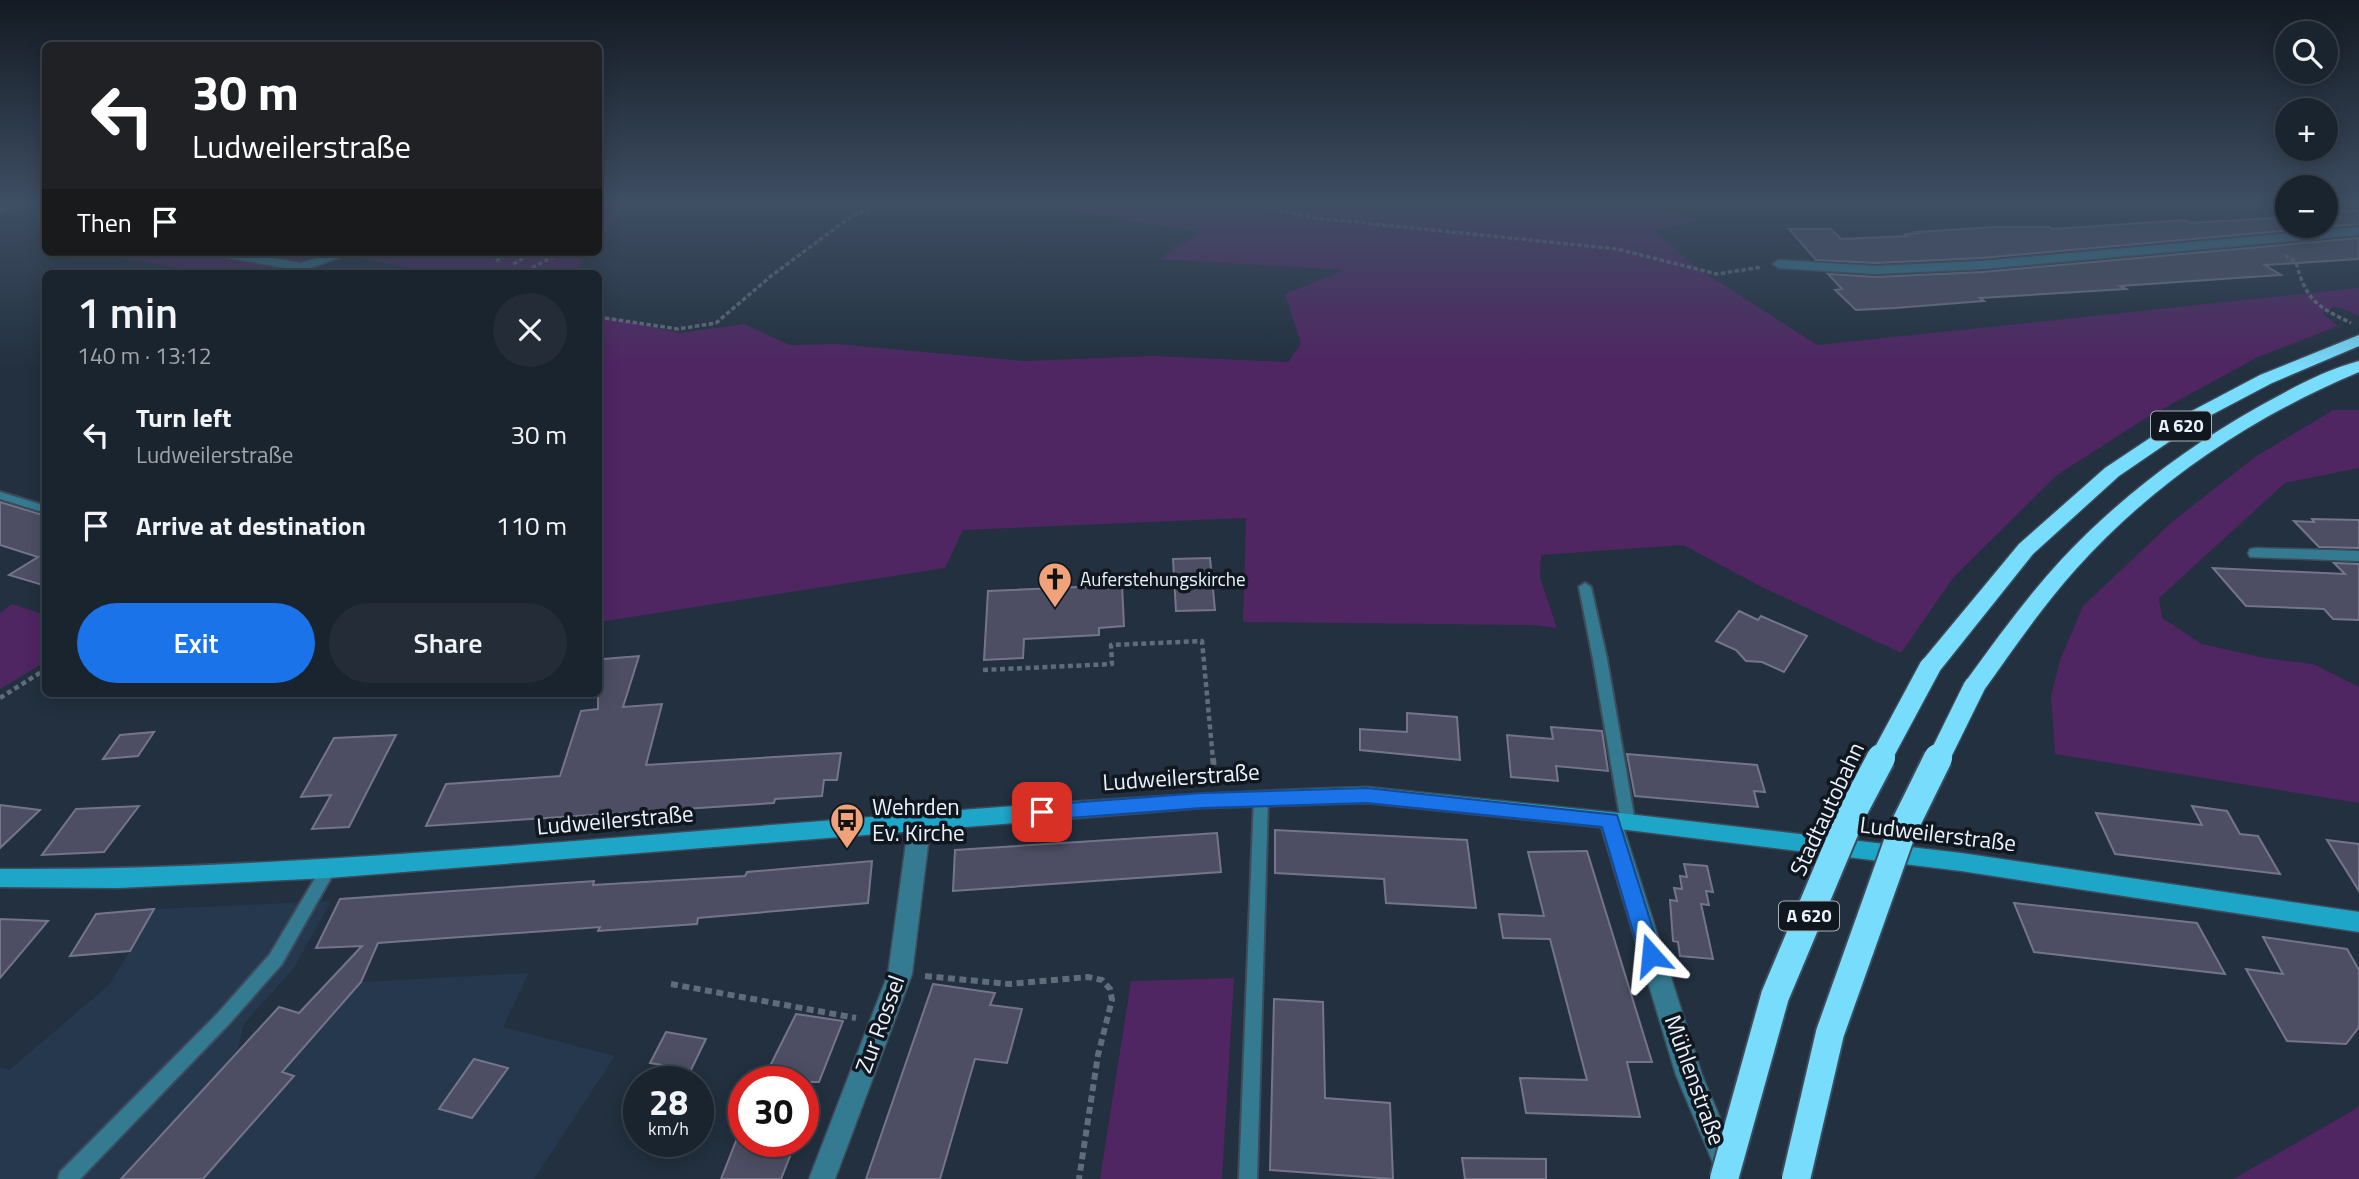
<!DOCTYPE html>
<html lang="en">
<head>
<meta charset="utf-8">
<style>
	:root { --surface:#1a242f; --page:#232c37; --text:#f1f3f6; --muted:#9fa4aa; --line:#38414b; --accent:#1a73e8 }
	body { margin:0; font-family:"Titillium Web",sans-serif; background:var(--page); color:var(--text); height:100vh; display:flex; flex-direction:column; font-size:26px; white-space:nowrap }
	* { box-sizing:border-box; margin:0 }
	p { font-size:23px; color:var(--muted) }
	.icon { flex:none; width:38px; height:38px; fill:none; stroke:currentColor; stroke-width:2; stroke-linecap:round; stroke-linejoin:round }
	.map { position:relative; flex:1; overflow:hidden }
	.panel { position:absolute; left:42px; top:270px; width:560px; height:427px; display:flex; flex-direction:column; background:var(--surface); border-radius:10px; box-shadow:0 4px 18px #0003,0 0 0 2px var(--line) }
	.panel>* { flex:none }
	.top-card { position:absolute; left:42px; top:42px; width:560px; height:214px; border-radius:10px; box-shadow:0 4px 18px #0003,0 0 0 2px var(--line); background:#202124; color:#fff; overflow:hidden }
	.controls { position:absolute; left:2275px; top:21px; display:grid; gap:14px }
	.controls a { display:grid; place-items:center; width:63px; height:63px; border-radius:50%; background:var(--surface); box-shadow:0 4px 18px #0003,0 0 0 2px var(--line); font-size:35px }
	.speed { position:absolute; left:623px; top:1066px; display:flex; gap:14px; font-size:35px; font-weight:700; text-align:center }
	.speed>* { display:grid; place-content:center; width:91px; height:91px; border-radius:50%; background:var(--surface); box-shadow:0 4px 18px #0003,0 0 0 2px var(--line); line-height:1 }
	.speed small { font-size:18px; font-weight:400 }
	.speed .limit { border:10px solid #d22; background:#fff; color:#111 }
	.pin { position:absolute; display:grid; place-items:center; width:60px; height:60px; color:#fff; margin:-30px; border-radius:14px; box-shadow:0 4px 10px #0006 }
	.me { position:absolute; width:77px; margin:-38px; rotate:342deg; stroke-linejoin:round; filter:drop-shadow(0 0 5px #0008) }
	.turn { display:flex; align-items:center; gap:24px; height:147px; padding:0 35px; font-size:32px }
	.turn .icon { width:91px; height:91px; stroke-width:2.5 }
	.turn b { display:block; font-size:49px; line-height:60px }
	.then { display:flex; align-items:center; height:66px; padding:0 35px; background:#0003; gap:14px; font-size:26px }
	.round { display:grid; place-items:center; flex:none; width:74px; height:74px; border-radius:37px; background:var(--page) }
	.headline { display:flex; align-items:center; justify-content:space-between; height:119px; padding:0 35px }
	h1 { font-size:42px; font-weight:600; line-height:52px }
	.cta { display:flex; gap:14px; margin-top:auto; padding:14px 35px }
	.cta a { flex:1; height:80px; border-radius:42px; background:var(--accent); color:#fff; font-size:28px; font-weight:600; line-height:80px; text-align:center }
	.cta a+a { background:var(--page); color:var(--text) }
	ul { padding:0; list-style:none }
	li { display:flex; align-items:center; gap:21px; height:91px; padding:0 35px }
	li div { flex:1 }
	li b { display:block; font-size:26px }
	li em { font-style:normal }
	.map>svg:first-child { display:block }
	.built { fill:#25384d }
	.green { fill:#4f2562 }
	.building { fill:#4d4e63; stroke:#74758b; stroke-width:2 }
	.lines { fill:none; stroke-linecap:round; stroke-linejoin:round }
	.service-casing { stroke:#3e4b5a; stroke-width:4 }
	.minor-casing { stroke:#3e4b5a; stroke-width:3 }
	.secondary-casing { stroke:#3e4b5a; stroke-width:3 }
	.motorway-casing { stroke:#3e4b5a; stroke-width:3 }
	.path-far2 { stroke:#606c7a; stroke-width:3.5; stroke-dasharray:4.5 2.5; stroke-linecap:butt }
	.path-far1 { stroke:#606c7a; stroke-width:4.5; stroke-dasharray:5 3.5; stroke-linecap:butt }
	.path { stroke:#606c7a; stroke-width:6; stroke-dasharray:7 4.5; stroke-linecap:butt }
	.service { fill:#347b91; fill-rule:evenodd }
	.minor { fill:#347b91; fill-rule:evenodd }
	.secondary { fill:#1ea6c9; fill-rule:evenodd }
	.motorway { fill:#78dcfd; fill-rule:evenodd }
	.motorway-bridge-far1-casing { stroke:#3e4b5a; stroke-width:24; stroke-linecap:butt }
	.motorway-bridge-casing { stroke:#3e4b5a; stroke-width:32; stroke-linecap:butt }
	.motorway-bridge-far1 { stroke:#78dcfd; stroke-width:21 }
	.motorway-bridge { stroke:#78dcfd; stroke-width:28 }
	.route { fill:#1a73e8; stroke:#114b97; stroke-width:2 }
	.labels { text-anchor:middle; stroke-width:7; stroke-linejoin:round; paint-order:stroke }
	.shield { fill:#11171e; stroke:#a8b0ba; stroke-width:2 }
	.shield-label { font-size:18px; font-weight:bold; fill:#e9f2fd }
	.poi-label { font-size:19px; fill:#e9f2fd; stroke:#11171e; text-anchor:start }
	.near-street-label { font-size:23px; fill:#e9f2fd; stroke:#11171e }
	.near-poi-label { font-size:23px; fill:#e9f2fd; stroke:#11171e; text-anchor:start }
</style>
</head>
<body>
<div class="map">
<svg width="2359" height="1179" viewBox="0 0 2359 1179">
	<rect width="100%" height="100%" fill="#22303f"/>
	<polygon class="built" points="331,901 294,968 244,1024 236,1056 282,1072 361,982 529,973 503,1027 615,1056 534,1179 0,1179 0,1067 9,1070 110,984 154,909"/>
	<g class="green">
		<polygon points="599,204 626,204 599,241 598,204"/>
		<polygon points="1022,204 1649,204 1698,221 1654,231 1696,267 1817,345 2359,288 2359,316 2336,306 2322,313 2338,326 2258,357 2146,418 2057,475 1953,578 1901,653 1762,587 1683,545 1541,555 1540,578 1557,628 1533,625 1243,622 1246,518 963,530 945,568 599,622 599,315 680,333 744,324 790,345 837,344 1024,361 1153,356 1288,362 1301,344 1285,294 1344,270 1159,259 1200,232"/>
		<polygon points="81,252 590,252 574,273 433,273 346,255 295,273 211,273"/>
		<polygon points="2333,410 2359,410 2359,468 2285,483 2159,598 2162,618 2202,644 2265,658 2313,664 2359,687 2359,803 2055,754 2051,696 2060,660 2083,606 2173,521 2255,457"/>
		<polygon points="12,604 45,615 45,662 0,689 0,613"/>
		<polygon points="1234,978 1222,1179 1100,1179 1131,981"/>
		<polygon points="2359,1105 2359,1179 2233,1179 2354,1110"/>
	</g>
	<g class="building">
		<polygon points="2359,210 2359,224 1982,258 1876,263 1816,260 1789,229 1831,229 1841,239 1907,236 1905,234 1918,233 1916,232 1995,227 2049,227 2052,229 2186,220 2190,223 2287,217 2287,226 2326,226 2326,212"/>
		<polygon points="2359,238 2359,259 2265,265 2281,275 2120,286 2126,289 1980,298 1984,301 1895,308 1856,310 1835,290 1842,289 1828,274 1876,277 1982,272"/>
		<polygon points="0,502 46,516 46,586 9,575 38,557 0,545"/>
		<polygon points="2312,519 2359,520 2359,548 2319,547 2294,521 2314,522"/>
		<polygon points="1210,558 1215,610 1176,611 1173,559"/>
		<polygon points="2334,563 2359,564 2359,620 2333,619 2324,609 2246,606 2213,568 2345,574"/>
		<polygon points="1122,585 1124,626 1099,628 1099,635 1024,639 1023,658 984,660 988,591"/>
		<polygon points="1739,611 1758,620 1761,616 1807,636 1784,672 1762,662 1746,661 1736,650 1716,641"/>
		<polygon points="639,656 623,707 662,704 646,765 841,753 837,780 824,780 822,796 775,799 774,803 426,826 446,784 560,776 581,711 598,709 598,672 603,659"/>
		<polygon points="1407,713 1457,717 1460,760 1360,750 1360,729 1407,732"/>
		<polygon points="1551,727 1602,731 1608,771 1556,766 1558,781 1511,777 1507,735 1553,739"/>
		<polygon points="154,732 138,756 103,759 120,735"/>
		<polygon points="396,735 349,827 312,829 331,795 301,797 334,738"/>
		<polygon points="1627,754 1757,765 1765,792 1754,791 1758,807 1635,796"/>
		<polygon points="0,805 40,810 0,848"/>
		<polygon points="139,806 104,852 42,855 76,809"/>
		<polygon points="2192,806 2227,811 2240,834 2258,836 2280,874 2115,854 2096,813 2202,825"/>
		<polygon points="1275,830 1467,840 1476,908 1386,903 1384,879 1275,873"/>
		<polygon points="1217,833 1221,872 953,891 955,850"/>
		<polygon points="2327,840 2359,844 2359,891"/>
		<polygon points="1587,851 1652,1062 1627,1062 1640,1117 1526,1113 1520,1078 1587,1080 1550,939 1503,938 1499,914 1544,916 1528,852"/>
		<polygon points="872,861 868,903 698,918 697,924 598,931 600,927 378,943 361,982 282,1072 294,1076 203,1179 121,1179 279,1007 299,1013 362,946 316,948 340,899 594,881 593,885 745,876 747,872"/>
		<polygon points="1684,864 1707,866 1713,892 1706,891 1709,905 1701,904 1713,959 1680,956 1678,942 1673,941 1670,900 1677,901 1674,888 1682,889 1680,876 1687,877"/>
		<polygon points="2014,903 2197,923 2225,974 2034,952"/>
		<polygon points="154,909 130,951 70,956 96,914"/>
		<polygon points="0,919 48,921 0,978"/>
		<polygon points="2263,937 2347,949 2359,970 2359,1027 2346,1044 2287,1041 2246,969 2283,974"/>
		<polygon points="933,984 995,993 990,1005 1022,1009 1007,1063 975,1059 940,1179 866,1179"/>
		<polygon points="1274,999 1323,1002 1325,1098 1390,1103 1393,1179 1270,1170"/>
		<polygon points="796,1014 843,1021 819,1082 762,1082"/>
		<polygon points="666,1032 706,1039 691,1070 650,1063"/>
		<polygon points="474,1059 508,1068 472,1118 439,1109"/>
		<polygon points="736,1141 796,1141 781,1179 721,1179"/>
		<polygon points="1462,1158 1546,1159 1546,1179 1465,1179"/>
	</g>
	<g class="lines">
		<g class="service-casing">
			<g id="service">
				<polygon points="0,492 46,506 46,513 0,499"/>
				<polygon points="1585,583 1591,587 1607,659 1635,822 1633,826 1628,828 1623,826 1621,822 1593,659 1579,587"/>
				<polygon points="1261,792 1266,794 1268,798 1257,1179 1239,1179 1254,798 1256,794"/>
				<polygon points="328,863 333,865 336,869 282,964 230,1023 80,1179 58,1179 60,1172 218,1013 270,954 323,865"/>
			</g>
		</g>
		<g class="minor-casing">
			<g id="minor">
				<polygon points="5,204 21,204 0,213 0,206"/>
				<polygon points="2359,227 2359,235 1982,269 1876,274 1779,268 1773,264 1779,260 1876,266 1982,261"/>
				<polygon points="212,252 239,252 301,263 337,252 355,252 302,271 218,256"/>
				<polygon points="2256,548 2359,551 2359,561 2250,557 2248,553 2250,549"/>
				<polygon points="1610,812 1617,814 1621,820 1702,1075 1741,1168 1737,1177 1719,1177 1676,1075 1599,820 1603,814"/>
				<polygon points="920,813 927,815 931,821 912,974 835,1179 809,1179 888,974 909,821 913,815"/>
			</g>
		</g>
		<g class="secondary-casing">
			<path id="secondary" d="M1367,787L1628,814L1961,853L2359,912V932L1961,871L1628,830L1367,803L1202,808L328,878L118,888L0,887V869C184,870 367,857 550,843C822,822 1094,795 1367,787Z"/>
		</g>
		<g class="motorway-casing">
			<g id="motorway">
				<polygon points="2359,335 2359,346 2272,383 2198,422 2119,476 2033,554 1938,673 1930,675 1922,673 1919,667 1922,661 2019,544 2105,468 2186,414 2260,375"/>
				<path d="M2359,361V372C2252,417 2154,482 2076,569C2041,608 2012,651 1982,693L1974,695L1966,693L1963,687L1966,681C1996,640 2026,598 2061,560C2118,499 2185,448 2258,407C2289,390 2324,370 2359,361Z"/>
			</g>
		</g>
		<g class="path-far2">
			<polyline points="1251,204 1317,218 1617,249 1717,274 1762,267"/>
			<path d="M2285,255L2296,262C2306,300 2316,306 2351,323"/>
			<polyline points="479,257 488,252"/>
			<polyline points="496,261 512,252"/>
			<polyline points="513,264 535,252"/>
			<polyline points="532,268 562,252"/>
			<polyline points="598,317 678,329 716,323 771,276 852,216 882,204"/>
		</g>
		<g class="path-far1">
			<polyline points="983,670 1112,664 1111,645 1202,641 1213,760"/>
			<polyline points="0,698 46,669"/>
		</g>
		<g class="path">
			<polyline points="1213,758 1215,781"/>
			<polyline points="925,976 1009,984 1088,977 1102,980 1110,989 1112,1000 1098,1055 1079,1179"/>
			<polyline points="671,984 856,1018"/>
		</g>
		<use href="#service" class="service"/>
		<use href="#minor" class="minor"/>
		<use href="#secondary" class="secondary"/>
		<use href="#motorway" class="motorway"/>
		<g class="motorway-bridge-far1-casing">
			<g id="motorway-bridge-far1">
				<polyline points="1880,760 1930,667"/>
				<polyline points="1938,760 1974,687"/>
			</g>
		</g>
		<g class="motorway-bridge-casing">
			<g id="motorway-bridge">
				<polyline points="1724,1179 1775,996 1852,813 1881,758"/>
				<polyline points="1796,1179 1830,1033 1902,831 1938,758"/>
			</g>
		</g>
		<use href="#motorway-bridge-far1" class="motorway-bridge-far1"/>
		<use href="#motorway-bridge" class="motorway-bridge"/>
	</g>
	<linearGradient id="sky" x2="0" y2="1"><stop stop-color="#131a23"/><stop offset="0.55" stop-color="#3e4e63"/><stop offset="1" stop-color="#3e4e63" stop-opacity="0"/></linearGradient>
	<rect width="2359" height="369" fill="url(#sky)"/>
	<polygon class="route" points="1367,788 1617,815 1661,955 1658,961 1651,964 1643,961 1640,955 1602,827 1367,803 1202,808 1042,820 1035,818 1032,812 1035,807 1042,805 1202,793"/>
	<defs>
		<g id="church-pin" transform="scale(1.75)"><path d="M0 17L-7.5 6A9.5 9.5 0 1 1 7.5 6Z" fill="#f0a27a" stroke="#11171e"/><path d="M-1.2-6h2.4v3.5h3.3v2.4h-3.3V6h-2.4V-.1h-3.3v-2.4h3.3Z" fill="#111"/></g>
		<g id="bus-pin" transform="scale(1.75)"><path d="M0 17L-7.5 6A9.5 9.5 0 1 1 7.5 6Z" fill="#f0a27a" stroke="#11171e"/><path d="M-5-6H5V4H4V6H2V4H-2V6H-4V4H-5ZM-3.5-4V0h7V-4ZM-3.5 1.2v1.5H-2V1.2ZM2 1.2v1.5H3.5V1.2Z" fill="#111"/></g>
	</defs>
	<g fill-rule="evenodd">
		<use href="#church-pin" x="1055" y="579"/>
		<use href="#bus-pin" x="847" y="820"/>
	</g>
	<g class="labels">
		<g class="shield">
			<rect x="2151" y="411.5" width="60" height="29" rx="5"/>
			<rect x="1779" y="901.5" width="60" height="29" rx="5"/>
		</g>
		<g class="shield-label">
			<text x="2181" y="432">A 620</text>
			<text x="1809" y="922">A 620</text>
		</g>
		<g class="poi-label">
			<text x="1080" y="586">Auferstehungskirche</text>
		</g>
		<g class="near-street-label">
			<text transform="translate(1181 777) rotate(-4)" y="8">Ludweilerstraße</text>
			<text transform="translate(1827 809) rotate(-65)" y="8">Stadtautobahn</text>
			<text transform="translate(615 820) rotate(-5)" y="8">Ludweilerstraße</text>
			<text transform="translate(1938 834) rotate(7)" y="8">Ludweilerstraße</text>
			<text transform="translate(880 1024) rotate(-70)" y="8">Zur Rossel</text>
			<text transform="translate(1695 1080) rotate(70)" y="8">Mühlenstraße</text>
		</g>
		<g class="near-poi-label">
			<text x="872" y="815">Wehrden<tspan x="872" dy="26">Ev. Kirche</tspan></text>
		</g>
	</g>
</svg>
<div class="controls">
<a><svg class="icon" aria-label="search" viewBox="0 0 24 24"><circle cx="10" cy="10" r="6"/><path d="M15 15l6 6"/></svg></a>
<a>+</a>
<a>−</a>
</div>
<div class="speed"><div>28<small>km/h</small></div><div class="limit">30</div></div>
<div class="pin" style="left:1042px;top:812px;background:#d93025"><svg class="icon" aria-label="arrive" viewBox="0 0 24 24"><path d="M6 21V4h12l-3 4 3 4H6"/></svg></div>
<svg class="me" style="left:1651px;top:955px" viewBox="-20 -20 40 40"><path d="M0-17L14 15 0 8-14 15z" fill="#1a73e8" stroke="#fff" stroke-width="4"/></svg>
<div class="top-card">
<div class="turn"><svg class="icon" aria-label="left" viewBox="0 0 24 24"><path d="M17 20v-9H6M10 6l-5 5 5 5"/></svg><div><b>30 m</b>Ludweilerstraße</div></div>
<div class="then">Then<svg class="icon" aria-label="arrive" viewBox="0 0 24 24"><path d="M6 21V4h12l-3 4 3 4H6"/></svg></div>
</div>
<section class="panel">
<div class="headline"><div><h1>1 min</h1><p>140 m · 13:12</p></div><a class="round"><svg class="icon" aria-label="close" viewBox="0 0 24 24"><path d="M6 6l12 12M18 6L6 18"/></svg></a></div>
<ul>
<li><svg class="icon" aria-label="left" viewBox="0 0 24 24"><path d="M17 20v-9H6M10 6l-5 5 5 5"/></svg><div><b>Turn left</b><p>Ludweilerstraße</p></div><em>30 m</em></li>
<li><svg class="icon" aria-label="arrive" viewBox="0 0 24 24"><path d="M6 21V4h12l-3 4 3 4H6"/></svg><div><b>Arrive at destination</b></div><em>110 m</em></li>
</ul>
<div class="cta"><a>Exit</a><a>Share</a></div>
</section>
</div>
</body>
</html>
